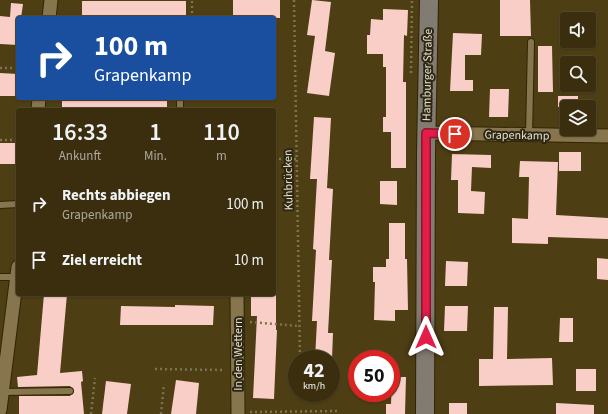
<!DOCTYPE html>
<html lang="de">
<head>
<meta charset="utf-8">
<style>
	:root { --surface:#3a2e0f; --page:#413618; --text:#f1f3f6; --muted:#aba89e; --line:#544a2f }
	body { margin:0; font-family:"Source Sans 3",sans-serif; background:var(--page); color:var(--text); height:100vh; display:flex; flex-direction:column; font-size:15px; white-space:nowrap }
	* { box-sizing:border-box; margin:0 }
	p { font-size:13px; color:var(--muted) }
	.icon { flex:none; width:22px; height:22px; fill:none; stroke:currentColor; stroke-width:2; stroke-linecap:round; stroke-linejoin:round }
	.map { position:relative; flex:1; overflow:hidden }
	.drawer { position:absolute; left:16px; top:108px; width:260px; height:188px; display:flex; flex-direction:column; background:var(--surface); border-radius:4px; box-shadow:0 1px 3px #0004,0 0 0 1px var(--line) }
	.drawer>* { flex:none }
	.guide { position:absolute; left:16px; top:16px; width:260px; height:84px; border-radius:4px; box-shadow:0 1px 3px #0004,0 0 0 1px var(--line); background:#1a4fa0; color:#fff; overflow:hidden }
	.controls { position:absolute; left:560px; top:12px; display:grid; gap:8px }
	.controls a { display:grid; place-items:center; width:36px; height:36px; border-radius:4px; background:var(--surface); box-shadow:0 1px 3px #0004,0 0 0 1px var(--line); font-size:20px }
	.speed { position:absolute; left:288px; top:350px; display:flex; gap:8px; font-size:20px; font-weight:700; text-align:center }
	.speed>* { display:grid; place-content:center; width:52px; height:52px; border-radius:50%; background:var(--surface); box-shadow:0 1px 3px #0004,0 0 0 1px var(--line); line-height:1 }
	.speed small { font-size:10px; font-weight:400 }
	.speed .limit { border:6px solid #d22; background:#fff; color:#111 }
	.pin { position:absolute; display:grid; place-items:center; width:34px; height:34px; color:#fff; margin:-17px; border:2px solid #fff; border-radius:50%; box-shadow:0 1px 4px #0007 }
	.me { position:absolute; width:44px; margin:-22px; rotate:0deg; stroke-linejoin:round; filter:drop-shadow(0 0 3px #0008) }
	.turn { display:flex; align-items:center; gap:14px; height:84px; padding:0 12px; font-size:18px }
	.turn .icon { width:52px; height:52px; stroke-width:2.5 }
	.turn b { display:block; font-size:28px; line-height:34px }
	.eta { display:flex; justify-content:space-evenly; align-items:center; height:68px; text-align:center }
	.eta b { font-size:24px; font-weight:600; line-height:28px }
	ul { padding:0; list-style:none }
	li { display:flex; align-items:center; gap:12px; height:56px; padding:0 12px }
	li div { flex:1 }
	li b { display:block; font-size:15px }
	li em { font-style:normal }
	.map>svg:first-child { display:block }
	.building { fill:#f9cec7 }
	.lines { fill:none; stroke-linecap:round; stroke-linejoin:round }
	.service-casing { stroke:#302505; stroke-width:8 }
	.minor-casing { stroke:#302505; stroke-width:15 }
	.secondary-casing { stroke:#302505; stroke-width:20 }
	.path { stroke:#7f724e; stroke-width:2.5; stroke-dasharray:2 3; stroke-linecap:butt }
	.service { stroke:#87764d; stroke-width:6 }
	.minor { stroke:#87764d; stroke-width:13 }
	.secondary { stroke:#817b72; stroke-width:18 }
	.route-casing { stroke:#92132f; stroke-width:10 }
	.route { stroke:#e11d48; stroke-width:7 }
	.labels { text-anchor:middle; stroke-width:4; stroke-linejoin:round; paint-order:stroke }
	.street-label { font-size:12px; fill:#e8dfc9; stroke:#2c2614 }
</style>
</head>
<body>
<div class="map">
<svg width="608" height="414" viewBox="0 0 608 414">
	<rect width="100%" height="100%" fill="#4d3e14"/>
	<g class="building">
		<rect x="233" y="0" width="47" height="18"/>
		<polygon points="312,0 331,2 325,51 335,53 329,96 307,93 315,36 307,35"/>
		<polygon points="500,0 530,0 531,36 500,36"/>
		<rect x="82" y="1" width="104" height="17"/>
		<polygon points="11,3 23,4 21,18 18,18 18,45 0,44 0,16 10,17"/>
		<polygon points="383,9 408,10 407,36 404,35 403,82 406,82 406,168 391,168 391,132 383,132 383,117 386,117 386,67 383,67 383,54 367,54 367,35 370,35 371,19 383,20"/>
		<polygon points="453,33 482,34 481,55 465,55 465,80 473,80 473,91 450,91"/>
		<polygon points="538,46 552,46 553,92 538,92"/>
		<polygon points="0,73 18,74 17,96 0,96"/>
		<polygon points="490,89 509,89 508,117 489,117"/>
		<rect x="558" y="96" width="20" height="11"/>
		<polygon points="62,98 167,98 167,110 62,109"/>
		<polygon points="314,117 331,118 327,188 333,189 329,260 332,260 328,333 333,333 332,359 315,359 317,321 312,321 316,250 313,249 317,179 310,179"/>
		<rect x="0" y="143" width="15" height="21"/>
		<rect x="559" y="152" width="22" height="19"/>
		<polygon points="452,154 491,155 491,168 472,167 471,191 485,192 484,214 458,213 458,180 451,180"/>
		<polygon points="520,161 558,162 556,215 608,218 608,239 548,237 548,244 512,243 512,218 528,219 529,177 519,177"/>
		<polygon points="380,181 397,181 397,205 380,204"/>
		<polygon points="389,223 405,223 405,259 407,259 408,310 395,310 395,321 374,320 375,282 373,282 373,267 386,267 386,259 389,259"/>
		<polygon points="597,258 608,259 608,280 597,279"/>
		<polygon points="446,261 468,262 467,286 445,286"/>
		<polygon points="44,294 67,294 60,373 82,371 83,381 81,382 84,414 19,414 19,396 70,396 74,391 70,386 18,387 17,377 37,375"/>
		<polygon points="251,294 276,294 276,330 277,330 274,399 253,398 257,316 251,316"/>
		<polygon points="175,305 214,306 213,325 120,325 121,306 175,307"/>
		<polygon points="445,306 468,306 467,331 444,331"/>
		<polygon points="494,307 508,307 507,359 552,358 553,385 479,386 479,359 493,359"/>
		<polygon points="560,318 573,318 573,342 559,342"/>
		<rect x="576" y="369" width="20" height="22"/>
		<polygon points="392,377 406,377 405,414 386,414 386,404 391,404"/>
		<polygon points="176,380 199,383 196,414 171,414"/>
		<polygon points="106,381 131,384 127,414 102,414"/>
		<rect x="449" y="403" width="18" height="11"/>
		<polygon points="556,403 594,405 594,414 556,414"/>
	</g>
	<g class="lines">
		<g class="service-casing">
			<g id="service">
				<polyline points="180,98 180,110"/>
				<polyline points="529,135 531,42"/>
				<polyline points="0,205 18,204"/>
				<polyline points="0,277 17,277"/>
				<polyline points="2,392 70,391"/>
			</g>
		</g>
		<g class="minor-casing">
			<g id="minor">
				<polyline points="49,18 51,0"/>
				<polyline points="38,110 39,98"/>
				<polyline points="426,133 608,136"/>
				<polyline points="237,294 238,414"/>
				<polyline points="0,410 18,267"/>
			</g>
		</g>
		<g class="secondary-casing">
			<polyline id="secondary" points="425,414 426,153 429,0"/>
		</g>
		<g class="path">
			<polyline points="294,0 300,359"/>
			<polyline points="192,18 192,0"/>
			<polyline points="0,68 18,68"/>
			<polyline points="411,73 412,0"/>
			<polyline points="0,140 18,140"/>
			<polyline points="274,159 296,159"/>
			<polyline points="250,322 299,326"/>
			<polyline points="155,369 225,370"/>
			<polyline points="250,412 339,411"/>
			<polyline points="91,414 95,378"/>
			<polyline points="161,414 164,384"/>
		</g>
		<use href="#service" class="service"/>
		<use href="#minor" class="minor"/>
		<use href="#secondary" class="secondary"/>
	</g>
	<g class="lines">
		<g class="route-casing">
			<polyline id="route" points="426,337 426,133 455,134"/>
		</g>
		<use href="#route" class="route"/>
	</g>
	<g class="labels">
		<g class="street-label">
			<text transform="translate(427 75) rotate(-89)" y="4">Hamburger Straße</text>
			<text transform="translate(517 135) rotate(1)" y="4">Grapenkamp</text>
			<text transform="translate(288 180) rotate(-91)" y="4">Kuhbrücken</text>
			<text transform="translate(238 354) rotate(-90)" y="4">In den Wettern</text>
		</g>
	</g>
</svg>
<div class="controls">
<a><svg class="icon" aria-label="sound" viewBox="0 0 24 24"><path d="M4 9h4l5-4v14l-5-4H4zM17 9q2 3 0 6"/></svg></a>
<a><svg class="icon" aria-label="search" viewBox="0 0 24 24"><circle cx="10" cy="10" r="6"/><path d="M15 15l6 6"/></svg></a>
<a><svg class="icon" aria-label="layers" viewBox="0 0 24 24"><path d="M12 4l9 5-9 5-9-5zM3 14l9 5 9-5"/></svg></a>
</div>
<div class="speed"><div>42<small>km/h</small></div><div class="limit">50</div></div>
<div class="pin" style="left:455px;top:134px;background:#d93025"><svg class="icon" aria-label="arrive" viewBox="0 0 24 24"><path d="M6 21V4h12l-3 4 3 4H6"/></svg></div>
<svg class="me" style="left:426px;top:337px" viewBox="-20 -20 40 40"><path d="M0-17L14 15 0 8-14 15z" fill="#e11d48" stroke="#fff" stroke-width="4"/></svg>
<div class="guide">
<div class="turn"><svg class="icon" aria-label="right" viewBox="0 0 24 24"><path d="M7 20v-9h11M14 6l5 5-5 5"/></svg><div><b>100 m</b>Grapenkamp</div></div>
</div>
<section class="drawer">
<div class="eta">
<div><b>16:33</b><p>Ankunft</p></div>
<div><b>1</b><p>Min.</p></div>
<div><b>110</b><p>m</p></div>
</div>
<ul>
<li><svg class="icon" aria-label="right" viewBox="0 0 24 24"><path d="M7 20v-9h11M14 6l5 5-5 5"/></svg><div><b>Rechts abbiegen</b><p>Grapenkamp</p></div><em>100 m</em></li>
<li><svg class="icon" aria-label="arrive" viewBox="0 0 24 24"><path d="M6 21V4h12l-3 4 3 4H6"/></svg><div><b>Ziel erreicht</b></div><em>10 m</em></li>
</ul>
</section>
</div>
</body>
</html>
